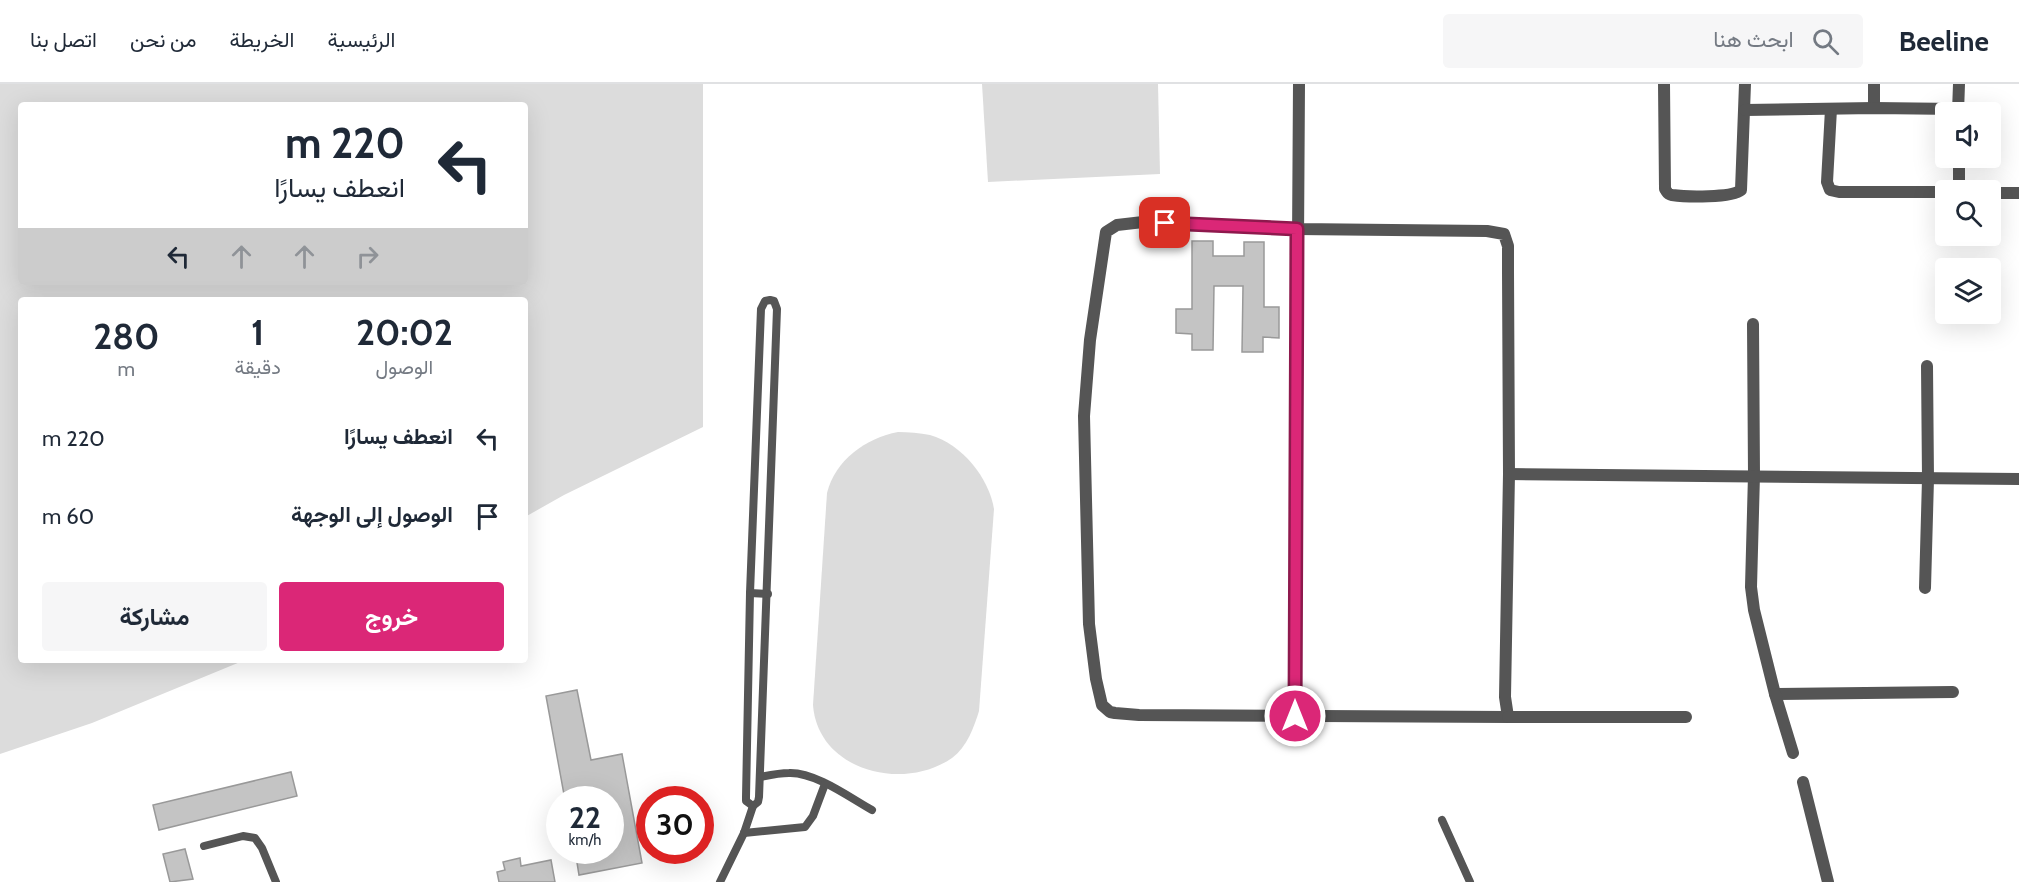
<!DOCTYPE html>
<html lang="ar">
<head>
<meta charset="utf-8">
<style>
	:root { --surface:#fff; --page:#f6f6f7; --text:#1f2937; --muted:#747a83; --line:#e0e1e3; --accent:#db2777 }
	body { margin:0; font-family:Cabin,Vazirmatn,sans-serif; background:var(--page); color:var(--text); direction:rtl; height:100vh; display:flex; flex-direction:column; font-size:22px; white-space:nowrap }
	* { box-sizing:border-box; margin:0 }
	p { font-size:20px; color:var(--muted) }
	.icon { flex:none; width:33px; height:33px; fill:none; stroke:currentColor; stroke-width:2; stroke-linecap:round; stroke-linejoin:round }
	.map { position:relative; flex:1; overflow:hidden; direction:ltr }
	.details { position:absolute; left:18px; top:213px; width:510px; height:366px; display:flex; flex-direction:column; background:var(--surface); border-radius:6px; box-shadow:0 6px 24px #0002; direction:rtl }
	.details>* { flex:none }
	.hud { position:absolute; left:18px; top:18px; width:510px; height:183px; border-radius:6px; box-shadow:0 6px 24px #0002; direction:rtl; background:#fff; color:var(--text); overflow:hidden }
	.tools { position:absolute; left:1935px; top:18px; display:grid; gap:12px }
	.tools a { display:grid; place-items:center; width:66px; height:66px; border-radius:6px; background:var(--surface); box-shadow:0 6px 24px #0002; font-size:30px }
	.speed { position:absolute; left:546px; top:702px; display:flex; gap:12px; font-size:30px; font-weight:700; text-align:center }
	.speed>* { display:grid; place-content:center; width:78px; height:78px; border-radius:50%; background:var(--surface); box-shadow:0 6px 24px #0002; line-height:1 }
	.speed small { font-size:15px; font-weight:400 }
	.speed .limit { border:9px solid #d22; background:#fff; color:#111 }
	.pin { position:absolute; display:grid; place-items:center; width:51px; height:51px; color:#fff; margin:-26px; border-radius:12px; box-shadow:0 3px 9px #0006 }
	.me { position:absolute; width:66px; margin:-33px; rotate:0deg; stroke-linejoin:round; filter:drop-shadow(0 0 4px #0008) }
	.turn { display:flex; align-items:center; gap:21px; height:126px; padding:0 24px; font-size:27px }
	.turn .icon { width:78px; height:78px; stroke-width:2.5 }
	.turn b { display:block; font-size:42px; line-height:51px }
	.lanes { display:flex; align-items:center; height:57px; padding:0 24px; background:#0003; justify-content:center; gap:30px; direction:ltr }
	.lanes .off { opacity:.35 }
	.eta { display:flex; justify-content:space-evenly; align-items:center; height:102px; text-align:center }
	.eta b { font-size:36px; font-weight:700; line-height:42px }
	.primary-button { display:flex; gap:12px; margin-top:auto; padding:12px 24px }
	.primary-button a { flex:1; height:69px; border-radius:6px; background:var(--accent); color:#fff; font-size:24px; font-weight:700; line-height:69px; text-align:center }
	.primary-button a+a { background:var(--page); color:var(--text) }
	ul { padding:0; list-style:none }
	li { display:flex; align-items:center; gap:18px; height:78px; padding:0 24px }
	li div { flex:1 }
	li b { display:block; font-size:22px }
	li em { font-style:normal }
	header { display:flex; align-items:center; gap:36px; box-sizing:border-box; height:84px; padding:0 30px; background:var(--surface); border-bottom:2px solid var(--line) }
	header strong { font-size:28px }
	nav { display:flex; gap:33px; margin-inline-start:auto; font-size:21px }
	.search { width:420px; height:54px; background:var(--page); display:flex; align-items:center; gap:15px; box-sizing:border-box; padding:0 21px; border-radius:6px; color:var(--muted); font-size:22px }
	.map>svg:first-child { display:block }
	.green { fill:#dcdcdc; fill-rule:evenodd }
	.building { fill:#c4c4c4; stroke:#999; stroke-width:1.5 }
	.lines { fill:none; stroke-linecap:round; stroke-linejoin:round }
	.lane { stroke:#555; stroke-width:8 }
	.street { stroke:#555; stroke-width:12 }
	.route-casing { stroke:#8e194d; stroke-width:15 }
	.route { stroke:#db2777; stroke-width:10 }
</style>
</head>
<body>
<header>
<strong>Beeline</strong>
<div class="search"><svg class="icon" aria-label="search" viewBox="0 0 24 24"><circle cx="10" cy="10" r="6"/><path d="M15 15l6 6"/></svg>ابحث هنا</div>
<nav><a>الرئيسية</a><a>الخريطة</a><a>من نحن</a><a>اتصل بنا</a></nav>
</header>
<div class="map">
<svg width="2019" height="798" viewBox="0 0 2019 798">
	<rect width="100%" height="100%" fill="#fff"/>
	<g class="green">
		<path d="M0,0H703V343L564,411L525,433V216H21V576H245L92,639L0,670ZM21,21H525V198H21Z"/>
		<polygon points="982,0 1158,0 1160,90 988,98"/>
		<path d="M898,348C908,348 920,349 930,351C962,360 989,394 994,425L979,627C974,643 967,663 952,674C903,708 818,687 813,621L827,409C835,376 866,354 898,348Z"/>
	</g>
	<g class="building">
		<polygon points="1192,157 1213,157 1213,172 1244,172 1244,158 1264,158 1264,223 1279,223 1279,254 1263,253 1263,268 1242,268 1243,202 1214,202 1213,266 1192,266 1192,250 1176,249 1176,225 1192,225"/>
		<polygon points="577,606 591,676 622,670 642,779 579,791 575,766 610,766 610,716 565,716 546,612"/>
		<polygon points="291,688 297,712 159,746 153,721"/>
		<polygon points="185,765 193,795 170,798 163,770"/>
		<polygon points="520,774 521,782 551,776 555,798 499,798 497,788 505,786 503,778"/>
	</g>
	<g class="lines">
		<g class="lane">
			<polygon points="770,216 774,217 777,225 759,713 758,718 753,722 746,717 746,713 750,509 761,225 765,217"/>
			<polyline points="750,509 768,510"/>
			<path d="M760,693C770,691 779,689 789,689C815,688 849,713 872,726"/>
			<polyline points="1442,736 1470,798"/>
			<polyline points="744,749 805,743 813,732 825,700"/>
			<polyline points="204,762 243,752 255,754 262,764 276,798"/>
			<polyline points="720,798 744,749 753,722"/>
		</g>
		<g class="street">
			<path d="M1664,0L1665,105C1668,109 1667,110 1672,111C1686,113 1732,114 1741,106L1745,0"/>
			<polyline points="1874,0 1874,24"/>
			<polyline points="1831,25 1827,98 1830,106 1839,108 1946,108"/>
			<polyline points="1745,26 1874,24 1958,25"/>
			<polyline points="1958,28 1959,0"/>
			<polyline points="1959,74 1959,106"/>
			<polyline points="1990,109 2019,109"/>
			<polygon points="1143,138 1297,145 1487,147 1504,150 1508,162 1508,188 1509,390 1505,613 1508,633 1139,631 1115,629 1110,628 1102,621 1096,595 1089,540 1084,332 1090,256 1106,148 1117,141"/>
			<polyline points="1753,240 1754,391 1751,503 1754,526 1775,610 1953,608"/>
			<polyline points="1509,390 2019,395"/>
			<polyline points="1925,504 1928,395 1927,282"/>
			<polyline points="1775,610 1793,669"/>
			<polyline points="1295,632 1299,0"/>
			<polyline points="1508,633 1686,633"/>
			<polyline points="1803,698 1828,798"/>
		</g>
	</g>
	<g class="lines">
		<g class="route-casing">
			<polyline id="route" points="1165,139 1297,145 1295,632"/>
		</g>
		<use href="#route" class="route"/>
	</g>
</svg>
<div class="tools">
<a><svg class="icon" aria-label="sound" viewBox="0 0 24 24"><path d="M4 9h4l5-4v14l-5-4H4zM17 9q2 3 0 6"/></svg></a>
<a><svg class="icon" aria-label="search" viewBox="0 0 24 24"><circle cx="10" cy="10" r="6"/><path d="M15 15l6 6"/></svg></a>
<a><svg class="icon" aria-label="layers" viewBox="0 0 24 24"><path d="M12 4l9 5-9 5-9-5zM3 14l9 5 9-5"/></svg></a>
</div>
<div class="speed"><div>22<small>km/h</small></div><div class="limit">30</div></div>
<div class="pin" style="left:1165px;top:139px;background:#d93025"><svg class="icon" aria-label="arrive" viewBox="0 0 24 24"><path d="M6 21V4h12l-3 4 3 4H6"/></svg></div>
<svg class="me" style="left:1295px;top:632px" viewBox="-20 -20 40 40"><circle r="17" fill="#db2777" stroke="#fff" stroke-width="3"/><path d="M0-11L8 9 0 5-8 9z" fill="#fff"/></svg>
<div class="hud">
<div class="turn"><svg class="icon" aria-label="left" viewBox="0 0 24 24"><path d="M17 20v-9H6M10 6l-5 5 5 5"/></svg><div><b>220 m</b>انعطف يسارًا</div></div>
<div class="lanes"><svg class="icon" aria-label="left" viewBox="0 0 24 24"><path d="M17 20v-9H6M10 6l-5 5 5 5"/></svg><svg class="icon off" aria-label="ahead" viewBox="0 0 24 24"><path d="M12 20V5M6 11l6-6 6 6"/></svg><svg class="icon off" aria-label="ahead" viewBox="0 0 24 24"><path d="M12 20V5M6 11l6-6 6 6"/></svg><svg class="icon off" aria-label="right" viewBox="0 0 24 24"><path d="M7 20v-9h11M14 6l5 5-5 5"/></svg></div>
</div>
<section class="details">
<div class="eta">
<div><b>20:02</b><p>الوصول</p></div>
<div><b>1</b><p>دقيقة</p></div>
<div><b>280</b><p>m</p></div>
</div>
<ul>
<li><svg class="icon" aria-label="left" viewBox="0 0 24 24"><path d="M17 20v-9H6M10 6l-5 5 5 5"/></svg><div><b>انعطف يسارًا</b></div><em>220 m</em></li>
<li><svg class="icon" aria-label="arrive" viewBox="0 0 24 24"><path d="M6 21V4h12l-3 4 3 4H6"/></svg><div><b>الوصول إلى الوجهة</b></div><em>60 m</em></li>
</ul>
<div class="primary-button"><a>خروج</a><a>مشاركة</a></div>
</section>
</div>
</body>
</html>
